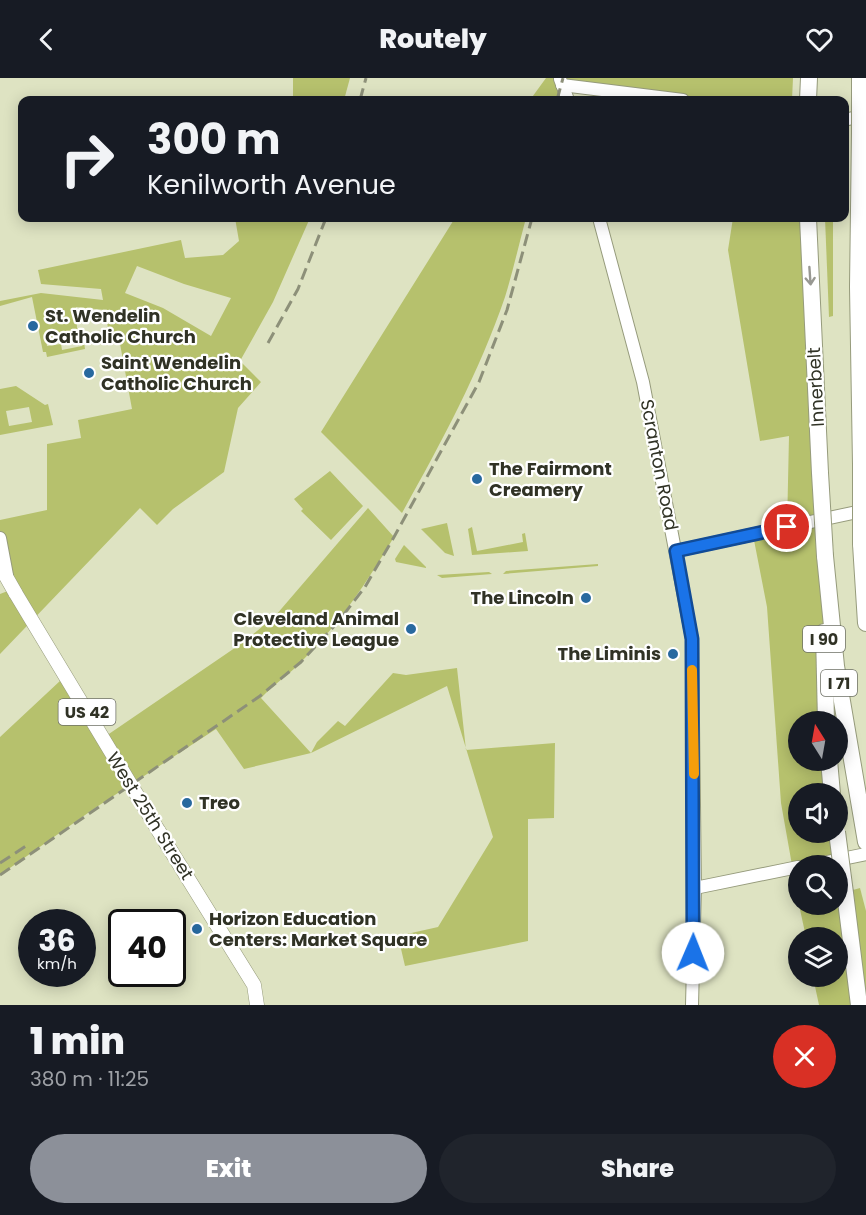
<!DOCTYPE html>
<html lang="en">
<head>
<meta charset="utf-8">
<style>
	:root { --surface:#171b24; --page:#20242c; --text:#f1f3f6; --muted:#9ea1a6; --accent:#8c9099 }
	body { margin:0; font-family:Poppins,sans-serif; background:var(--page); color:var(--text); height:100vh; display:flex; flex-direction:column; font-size:22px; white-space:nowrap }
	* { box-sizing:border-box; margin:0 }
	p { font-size:20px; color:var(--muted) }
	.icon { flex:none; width:33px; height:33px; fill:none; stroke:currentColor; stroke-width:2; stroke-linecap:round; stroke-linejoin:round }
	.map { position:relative; height:927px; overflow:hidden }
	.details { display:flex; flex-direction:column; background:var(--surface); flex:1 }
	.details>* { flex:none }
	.banner { position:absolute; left:18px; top:18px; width:831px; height:126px; border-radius:12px; box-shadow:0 3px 15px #0003; background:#171b24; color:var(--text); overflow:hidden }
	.needle { width:39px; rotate:349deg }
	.fabs { position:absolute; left:788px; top:633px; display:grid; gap:12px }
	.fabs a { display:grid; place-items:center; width:60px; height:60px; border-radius:50%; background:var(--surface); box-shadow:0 3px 15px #0003; font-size:30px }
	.speed { position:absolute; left:18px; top:831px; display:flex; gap:12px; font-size:30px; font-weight:700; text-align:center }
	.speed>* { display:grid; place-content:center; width:78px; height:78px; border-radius:50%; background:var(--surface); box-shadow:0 3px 15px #0003; line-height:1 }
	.speed small { font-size:15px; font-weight:400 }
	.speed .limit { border:3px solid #111; border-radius:9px; background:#fff; color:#111 }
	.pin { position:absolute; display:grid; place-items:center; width:51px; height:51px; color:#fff; margin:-26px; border:3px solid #fff; border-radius:50%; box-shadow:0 2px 6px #0007 }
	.me { position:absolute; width:66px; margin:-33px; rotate:1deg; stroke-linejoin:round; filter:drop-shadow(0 0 4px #0008) }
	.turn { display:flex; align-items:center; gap:21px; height:126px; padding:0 30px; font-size:27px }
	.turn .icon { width:78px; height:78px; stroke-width:2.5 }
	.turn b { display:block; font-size:42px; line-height:51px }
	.round { display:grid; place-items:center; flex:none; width:63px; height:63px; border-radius:32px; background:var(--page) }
	.overview { display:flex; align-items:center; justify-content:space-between; height:102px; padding:0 30px }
	h1 { font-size:36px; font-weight:800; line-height:45px }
	.button { display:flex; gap:12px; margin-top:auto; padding:12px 30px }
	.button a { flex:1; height:69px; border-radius:36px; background:var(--accent); color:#fff; font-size:24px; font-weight:800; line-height:69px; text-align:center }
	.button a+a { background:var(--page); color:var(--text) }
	header { display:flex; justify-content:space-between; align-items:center; height:78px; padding:0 30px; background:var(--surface); font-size:27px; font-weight:800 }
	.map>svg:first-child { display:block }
	.green { fill:#b6c16d; fill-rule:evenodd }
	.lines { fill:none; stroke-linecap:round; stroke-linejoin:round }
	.secondary-casing { stroke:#969b7c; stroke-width:14 }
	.primary-casing { stroke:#969b7c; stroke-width:15 }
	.highway-casing { stroke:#969b7c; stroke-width:18 }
	.secondary { stroke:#fff; stroke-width:12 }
	.primary { stroke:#fff; stroke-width:14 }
	.highway { stroke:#fff; stroke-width:16 }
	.rail { stroke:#8d9079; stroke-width:3; stroke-dasharray:12 6; stroke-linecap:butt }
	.primary-bridge-casing { stroke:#969b7c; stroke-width:15; stroke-linecap:butt }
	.highway-bridge-casing { stroke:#969b7c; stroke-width:18; stroke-linecap:butt }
	.primary-bridge { stroke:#fff; stroke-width:14 }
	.highway-bridge { stroke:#fff; stroke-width:16 }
	.oneway { stroke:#989892 }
	.route-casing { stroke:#114b97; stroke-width:15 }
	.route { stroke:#1a73e8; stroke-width:10 }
	.slow { stroke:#f59e0b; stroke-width:10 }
	.poi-dot { fill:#28699f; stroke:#fff; stroke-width:2 }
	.labels { text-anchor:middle; stroke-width:4.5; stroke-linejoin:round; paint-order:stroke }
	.shield { fill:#fff; stroke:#6e7066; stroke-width:1.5 }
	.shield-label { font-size:16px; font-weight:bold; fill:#303225 }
	.poi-label { font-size:18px; font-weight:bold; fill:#303225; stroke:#fff; text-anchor:start }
	.street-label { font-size:18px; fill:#303225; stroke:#fff }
</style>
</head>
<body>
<header><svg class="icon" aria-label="back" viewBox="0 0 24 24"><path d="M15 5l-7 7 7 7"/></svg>Routely<svg class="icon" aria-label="heart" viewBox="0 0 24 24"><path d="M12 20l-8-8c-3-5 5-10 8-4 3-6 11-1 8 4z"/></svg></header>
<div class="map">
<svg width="866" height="927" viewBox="0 0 866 927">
	<rect width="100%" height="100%" fill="#dee3c2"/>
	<g class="green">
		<polygon points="293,0 350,0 344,22 293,22"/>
		<polygon points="546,0 793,0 792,22 683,22 562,7 558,22 530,22"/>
		<path d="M235,140H310L273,224L240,283L261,304L238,330L224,394L173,431L157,447L140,430L0,576V516L13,511L0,460V442L47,432V366L81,360L78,342L132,331L118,255L109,256L105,232L76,229L77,250H82L85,271L47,279L46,274H43L32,219L0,228V223L41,215L103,222L101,211L41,206L38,192L181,162L185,180L223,177L239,163ZM137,188L184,206L231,220L211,258L163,230L125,215ZM79,252L82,268L62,272L61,266L47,268L46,260Z"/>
		<path d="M455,140H526C519,166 513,193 505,219C479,295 441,365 402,435L321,354Z"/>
		<polygon points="733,140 808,140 820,395 826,643 798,644 798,682 829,683 832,715 798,716 798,754 837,755 859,927 819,927 813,899 837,898 837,860 806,859 799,827 837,826 837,788 798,788 798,821 781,725 767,529 753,457 787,450 789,358 760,363 728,172"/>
		<polygon points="825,140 833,140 833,238 829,239"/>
		<path d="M16,308L45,327L48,326L53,347L0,357V311ZM29,329L32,344L9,348L6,333Z"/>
		<polygon points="330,393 363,428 331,462 301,433 303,431 294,421"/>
		<path d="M368,430L394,459C367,504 340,545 303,582C290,596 274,606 261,620L311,675L317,664L338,643L345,648L393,595L406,597L457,590L466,672L555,665L554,740L528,741V863L405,888L398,858L438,849L493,759L447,608L311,675L244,691L216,651L95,730L0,797V659L61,602L103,660L245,563L276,537Z"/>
		<polygon points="447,445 454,478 445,475 421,451"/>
		<polygon points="472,449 477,473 523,464 522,456 525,455 528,473 472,477 468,451"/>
		<polygon points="404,467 426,489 426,490 396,484 395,481"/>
		<polygon points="598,486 598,488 503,496 506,493"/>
		<polygon points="489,494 492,496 442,500 437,497"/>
		<polygon points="860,810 866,833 866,927 853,812"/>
	</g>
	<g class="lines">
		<g class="secondary-casing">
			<g id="secondary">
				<polyline points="560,1 568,22"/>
				<polyline points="562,7 683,22"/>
				<polyline points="844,42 866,37"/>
				<polyline points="599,140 643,304 692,561 695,810 692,927"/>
				<polyline points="0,460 7,497"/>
				<polyline points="676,473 866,432"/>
				<polyline points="808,788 866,776"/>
				<polyline points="695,810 798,789"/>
			</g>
		</g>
		<g class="primary-casing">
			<g id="primary">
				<polyline points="0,488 16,516"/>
				<polyline points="158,752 254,907 257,927"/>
			</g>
		</g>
		<g class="highway-casing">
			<g id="highway">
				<polyline points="860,0 860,24"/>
				<polyline points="808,22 809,0"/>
				<polyline points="860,55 858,209 861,386"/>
				<polyline points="808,140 820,395"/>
				<polyline points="861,466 866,545"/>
				<polyline points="825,478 836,588 866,764"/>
				<polyline points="824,554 826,644"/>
				<polyline points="829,682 832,716"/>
				<polyline points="845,815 859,927"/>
			</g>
		</g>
		<use href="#secondary" class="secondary"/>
		<use href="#primary" class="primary"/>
		<use href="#highway" class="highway"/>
		<g class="rail">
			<polyline points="360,22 366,0"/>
			<polyline points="557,22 563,0"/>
			<polyline points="268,265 298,211 326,140"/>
			<polyline points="0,785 26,768"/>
			<polyline points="0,797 260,618 301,584 338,544 365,509 394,459 479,304 507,232 532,140"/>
		</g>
		<g class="primary-bridge-casing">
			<polyline id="primary-bridge" points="16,516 158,752"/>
		</g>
		<g class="highway-bridge-casing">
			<g id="highway-bridge">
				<polyline points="860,55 860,24"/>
				<polyline points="861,386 861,466"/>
				<polyline points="820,395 825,478"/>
				<polyline points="837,754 845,815"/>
			</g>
		</g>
		<use href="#primary-bridge" class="primary-bridge"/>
		<use href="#highway-bridge" class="highway-bridge"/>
	</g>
	<defs><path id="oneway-shaft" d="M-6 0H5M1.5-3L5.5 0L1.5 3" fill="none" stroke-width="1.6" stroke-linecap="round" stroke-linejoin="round" transform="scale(1.5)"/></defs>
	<use class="oneway" href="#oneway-shaft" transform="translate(810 198) rotate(86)"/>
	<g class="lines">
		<g class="route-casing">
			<polyline id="route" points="693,875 692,561 676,473 787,449"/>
		</g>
		<use href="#route" class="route"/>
		<polyline class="slow" points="692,592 694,696"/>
	</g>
	<g class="poi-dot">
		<circle cx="33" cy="248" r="6"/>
		<circle cx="89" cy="295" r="6"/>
		<circle cx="477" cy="401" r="6"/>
		<circle cx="586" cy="520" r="6"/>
		<circle cx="411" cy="551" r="6"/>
		<circle cx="673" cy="576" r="6"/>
		<circle cx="187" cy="725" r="6"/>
		<circle cx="197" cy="851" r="6"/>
	</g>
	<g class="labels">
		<g class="shield">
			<rect x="803" y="548" width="42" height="26" rx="4.5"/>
			<rect x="821" y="592" width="36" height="26" rx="4.5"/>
			<rect x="58.5" y="621" width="57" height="26" rx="4.5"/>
		</g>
		<g class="shield-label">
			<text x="824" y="567">I 90</text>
			<text x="839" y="611">I 71</text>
			<text x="87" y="640">US 42</text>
		</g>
		<g class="poi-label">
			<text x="45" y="244">St. Wendelin<tspan x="45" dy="21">Catholic Church</tspan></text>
			<text x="101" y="291">Saint Wendelin<tspan x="101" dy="21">Catholic Church</tspan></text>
			<text x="489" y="397">The Fairmont<tspan x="489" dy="21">Creamery</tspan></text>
			<text x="574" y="526" text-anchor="end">The Lincoln</text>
			<text x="399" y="547" text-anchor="end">Cleveland Animal<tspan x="399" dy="21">Protective League</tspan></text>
			<text x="661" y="582" text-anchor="end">The Liminis</text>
			<text x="199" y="731">Treo</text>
			<text x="209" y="847">Horizon Education<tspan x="209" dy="21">Centers: Market Square</tspan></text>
		</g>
		<g class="street-label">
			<text transform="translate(816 309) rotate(-93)" y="6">Innerbelt</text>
			<text transform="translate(659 387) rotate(79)" y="6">Scranton Road</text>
			<text transform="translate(150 738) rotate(58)" y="6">West 25th Street</text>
		</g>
	</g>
</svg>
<div class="fabs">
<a><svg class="needle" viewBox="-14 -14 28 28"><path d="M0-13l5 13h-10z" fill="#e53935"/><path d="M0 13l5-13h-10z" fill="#9ea1a6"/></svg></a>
<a><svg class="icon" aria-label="sound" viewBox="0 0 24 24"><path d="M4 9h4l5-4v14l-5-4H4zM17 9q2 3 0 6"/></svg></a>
<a><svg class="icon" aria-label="search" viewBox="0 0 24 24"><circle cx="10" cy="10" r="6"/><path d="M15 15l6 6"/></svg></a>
<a><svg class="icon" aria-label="layers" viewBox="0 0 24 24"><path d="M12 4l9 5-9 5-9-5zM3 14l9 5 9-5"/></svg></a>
</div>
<div class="speed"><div>36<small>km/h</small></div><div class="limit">40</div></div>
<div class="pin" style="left:787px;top:449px;background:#d93025"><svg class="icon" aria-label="arrive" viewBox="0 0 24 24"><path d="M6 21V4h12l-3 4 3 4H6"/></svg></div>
<svg class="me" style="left:693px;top:875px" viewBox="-20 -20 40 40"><circle r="19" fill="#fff"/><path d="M0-13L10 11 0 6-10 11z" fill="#1a73e8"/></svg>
<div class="banner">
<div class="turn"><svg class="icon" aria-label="right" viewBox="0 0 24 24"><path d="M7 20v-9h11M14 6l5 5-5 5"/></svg><div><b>300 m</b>Kenilworth Avenue</div></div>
</div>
</div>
<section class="details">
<div class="overview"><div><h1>1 min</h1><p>380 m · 11:25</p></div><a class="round" style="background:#d93025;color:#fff"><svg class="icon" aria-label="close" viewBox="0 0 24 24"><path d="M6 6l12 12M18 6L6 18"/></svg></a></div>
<div class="button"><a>Exit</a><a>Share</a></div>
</section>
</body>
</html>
